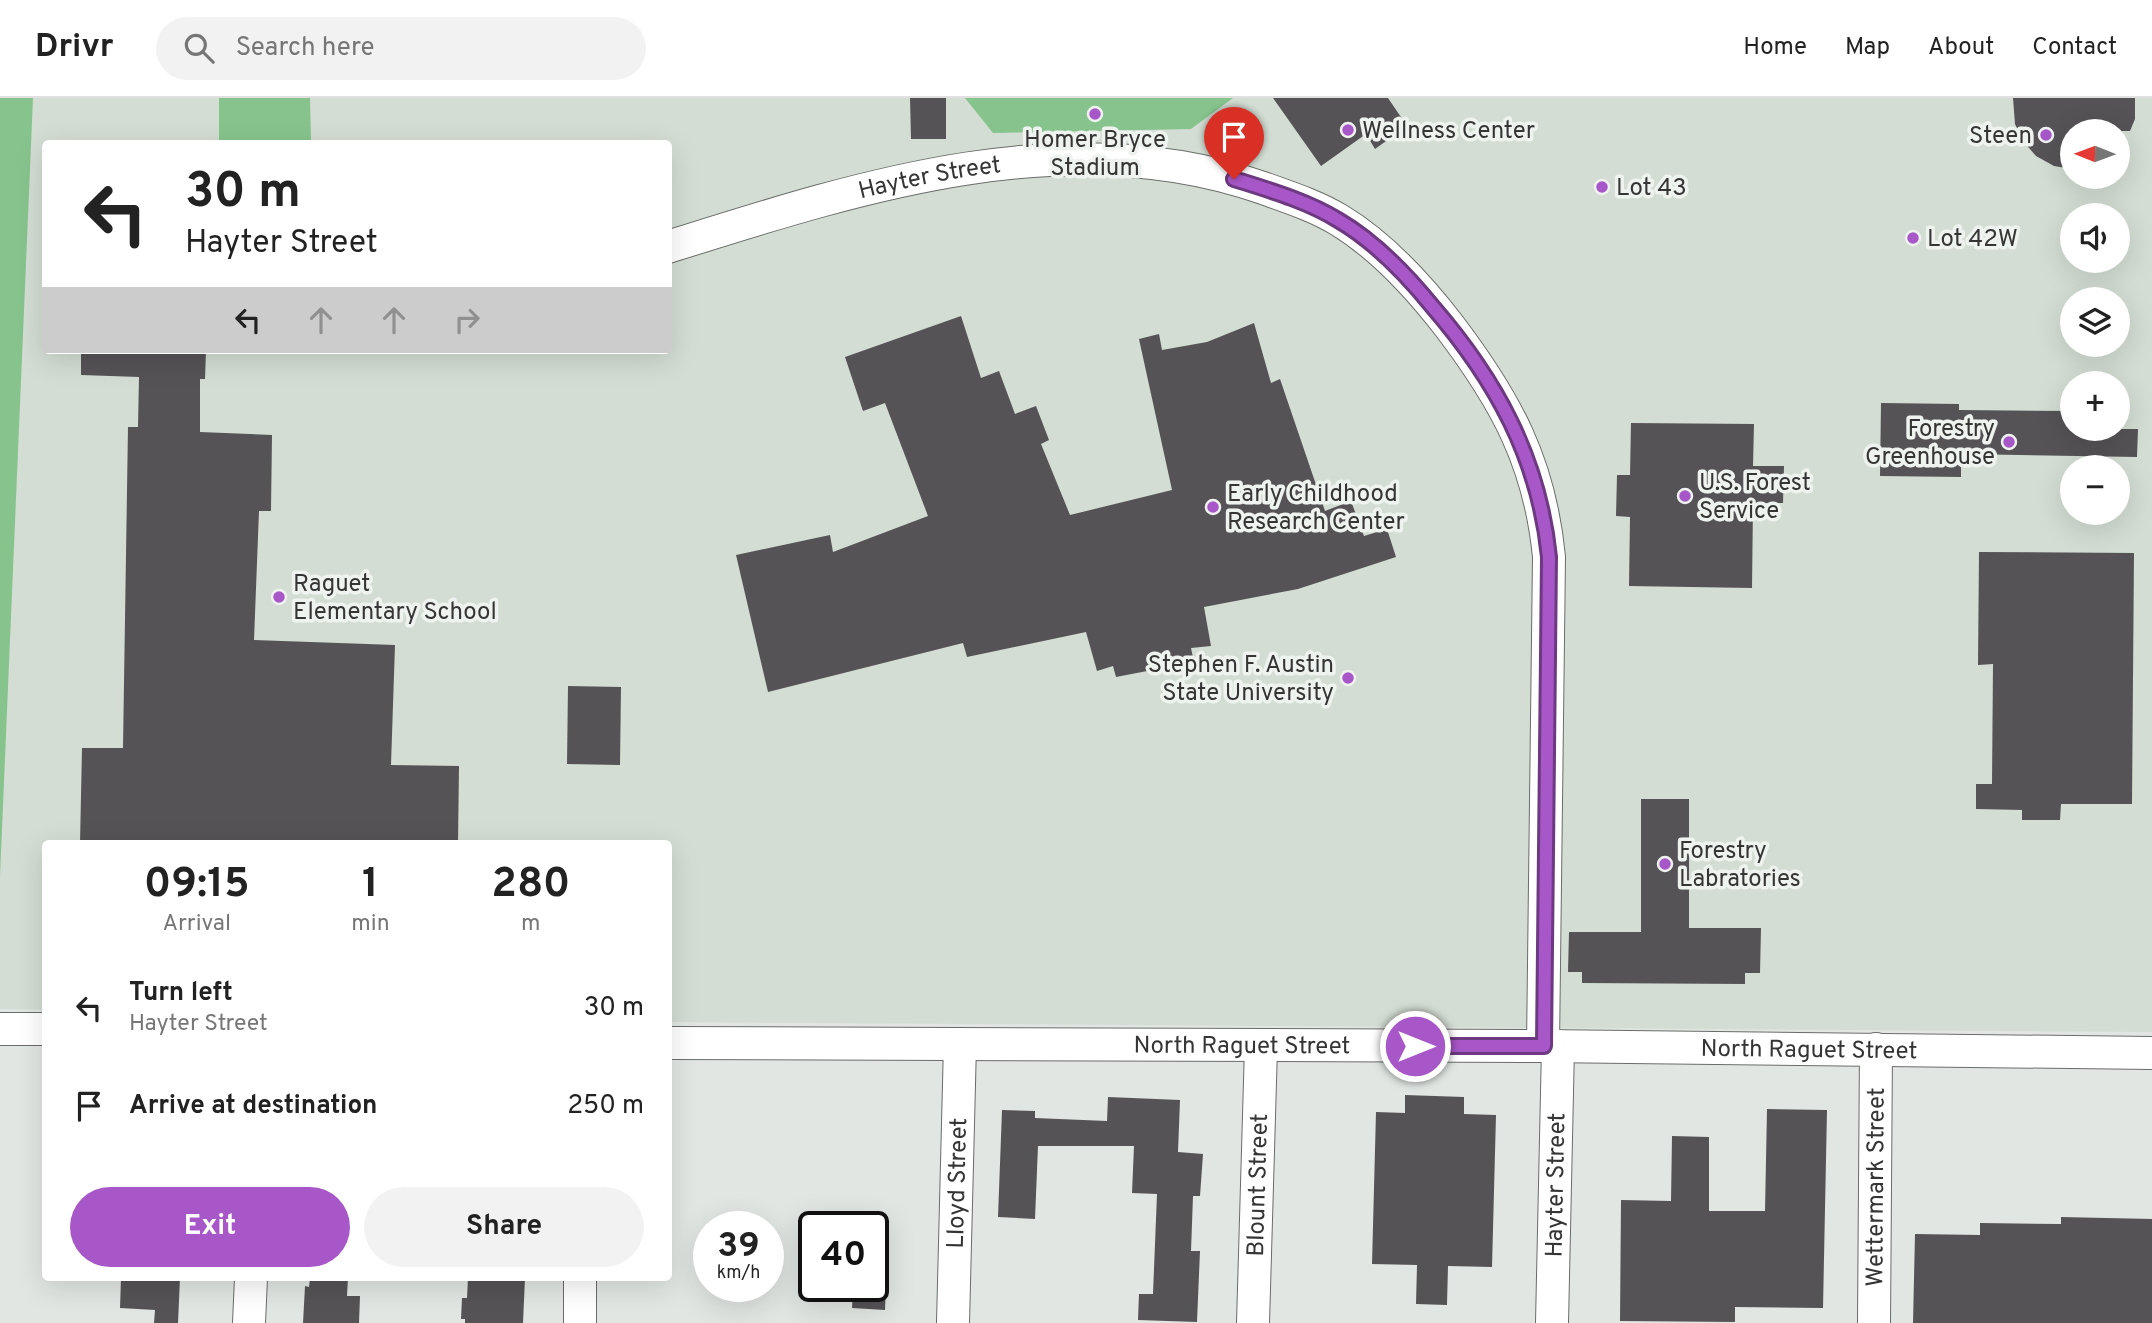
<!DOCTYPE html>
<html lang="en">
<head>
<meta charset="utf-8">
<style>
	:root { --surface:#fff; --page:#f2f2f2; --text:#222; --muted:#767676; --line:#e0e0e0; --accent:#a757c7 }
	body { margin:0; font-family:Overpass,sans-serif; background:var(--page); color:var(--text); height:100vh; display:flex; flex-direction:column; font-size:26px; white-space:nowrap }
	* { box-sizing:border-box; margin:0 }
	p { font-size:23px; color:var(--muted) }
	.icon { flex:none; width:38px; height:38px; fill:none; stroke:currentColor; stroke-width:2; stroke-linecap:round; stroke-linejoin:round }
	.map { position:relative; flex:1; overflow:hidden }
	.sheet { position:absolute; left:42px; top:742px; width:630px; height:441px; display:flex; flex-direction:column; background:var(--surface); border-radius:7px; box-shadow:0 7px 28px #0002 }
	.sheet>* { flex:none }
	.hud { position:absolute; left:42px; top:42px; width:630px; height:214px; border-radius:7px; box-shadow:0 7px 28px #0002; background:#fff; color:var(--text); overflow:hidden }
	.needle { width:46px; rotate:271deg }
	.tools { position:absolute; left:2060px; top:21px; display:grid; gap:14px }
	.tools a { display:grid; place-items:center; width:70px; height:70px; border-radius:50%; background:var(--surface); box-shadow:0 7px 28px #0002; font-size:35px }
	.speed { position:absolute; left:693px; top:1113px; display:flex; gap:14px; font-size:35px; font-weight:700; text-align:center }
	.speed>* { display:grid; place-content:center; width:91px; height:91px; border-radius:50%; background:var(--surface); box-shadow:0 7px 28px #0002; line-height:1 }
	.speed small { font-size:18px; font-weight:400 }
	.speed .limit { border:4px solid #111; border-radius:10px; background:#fff; color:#111 }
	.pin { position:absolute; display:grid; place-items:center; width:60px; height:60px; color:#fff; margin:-72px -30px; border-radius:50% 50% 50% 0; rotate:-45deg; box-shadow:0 0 7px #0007 }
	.pin .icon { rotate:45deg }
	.me { position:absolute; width:77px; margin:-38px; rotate:90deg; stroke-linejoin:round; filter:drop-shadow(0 0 5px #0008) }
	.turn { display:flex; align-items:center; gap:24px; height:147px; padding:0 28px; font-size:32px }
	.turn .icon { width:91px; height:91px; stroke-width:2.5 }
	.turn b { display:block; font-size:49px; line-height:60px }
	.lanes { display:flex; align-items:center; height:66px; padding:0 28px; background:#0003; justify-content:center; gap:35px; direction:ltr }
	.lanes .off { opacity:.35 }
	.eta { display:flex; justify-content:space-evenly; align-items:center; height:119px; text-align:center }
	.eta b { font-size:42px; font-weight:700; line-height:49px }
	.cta { display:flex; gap:14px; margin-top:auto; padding:14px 28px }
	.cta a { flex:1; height:80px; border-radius:42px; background:var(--accent); color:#fff; font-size:28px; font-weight:700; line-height:80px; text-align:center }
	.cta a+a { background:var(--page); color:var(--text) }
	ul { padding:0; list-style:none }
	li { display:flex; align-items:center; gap:21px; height:98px; padding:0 28px }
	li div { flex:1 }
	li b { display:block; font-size:26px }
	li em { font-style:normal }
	header { display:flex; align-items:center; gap:42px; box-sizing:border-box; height:98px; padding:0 35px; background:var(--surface); border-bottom:2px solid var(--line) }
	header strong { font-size:33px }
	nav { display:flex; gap:38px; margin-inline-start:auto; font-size:24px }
	.search { width:490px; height:63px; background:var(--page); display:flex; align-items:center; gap:18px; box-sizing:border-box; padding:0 24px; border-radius:38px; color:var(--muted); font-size:26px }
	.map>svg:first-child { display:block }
	.built { fill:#d3ddd3; fill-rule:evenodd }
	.green { fill:#87c48d }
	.building { fill:#565357 }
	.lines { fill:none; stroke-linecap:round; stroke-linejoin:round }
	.minor-casing { stroke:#696d69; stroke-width:34 }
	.minor { stroke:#fff; stroke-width:32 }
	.route-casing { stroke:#6d3981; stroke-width:18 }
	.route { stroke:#a757c7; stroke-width:12 }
	.poi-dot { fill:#a757c7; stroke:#eff3ef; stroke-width:2.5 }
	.labels { text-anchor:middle; stroke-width:7; stroke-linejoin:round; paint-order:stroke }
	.poi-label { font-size:24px; fill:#343534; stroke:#eff3ef; text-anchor:start }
	.street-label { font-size:24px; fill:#343534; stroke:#eff3ef }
</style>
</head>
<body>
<header>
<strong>Drivr</strong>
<div class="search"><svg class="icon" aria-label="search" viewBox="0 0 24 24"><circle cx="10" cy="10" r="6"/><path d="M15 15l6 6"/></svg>Search here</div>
<nav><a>Home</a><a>Map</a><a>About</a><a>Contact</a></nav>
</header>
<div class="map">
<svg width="2152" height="1225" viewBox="0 0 2152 1225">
	<rect width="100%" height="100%" fill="#e1e6e2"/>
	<path class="built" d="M0,0H2152V934L669,924L668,746H46L45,912L0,911ZM2072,33H2118V79H2072ZM46,46H668V252H46ZM2072,117H2118V163H2072ZM2072,201H2118V247H2072ZM2072,285H2118V331H2072ZM2072,369H2118V415H2072Z"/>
	<g class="green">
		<polygon points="0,0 33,0 0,778"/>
		<polygon points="219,0 310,0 311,42 219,43"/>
		<polygon points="965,0 1233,0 1191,31 993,35"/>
	</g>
	<g class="building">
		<polygon points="910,0 946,0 946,41 911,41"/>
		<polygon points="1273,0 1388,0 1407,28 1375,51 1366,36 1321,68"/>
		<polygon points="2013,0 2135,0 2135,21 2130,33 2072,33 2072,71 2054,68 2036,58 2023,43 2015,26"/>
		<polygon points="961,218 981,280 999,273 1015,316 1036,308 1049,342 1041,346 1070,417 1172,392 1139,241 1159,236 1162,252 1207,244 1254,225 1271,285 1280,281 1325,413 1351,403 1364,438 1387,431 1396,459 1298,491 1204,509 1211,548 1191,550 1194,564 1116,579 1113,568 1097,573 1086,534 967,559 963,545 768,594 736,457 830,437 833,454 928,418 885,305 863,313 845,259"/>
		<polygon points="81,252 206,252 205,281 200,281 200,334 272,337 271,413 259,413 254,542 395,547 391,667 459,668 458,746 80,746 82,650 123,650 128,329 138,329 139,279 81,277"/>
		<polygon points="1881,305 1959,306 1959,312 2072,313 2072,331 2138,331 2137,359 1961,356 1961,379 1880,378"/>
		<polygon points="1631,325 1754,326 1753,368 1784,368 1783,405 1753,405 1752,490 1629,488 1630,419 1616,418 1617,377 1630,377"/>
		<polygon points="1979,454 2134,455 2132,706 2061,706 2060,722 2022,722 2022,712 1976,711 1976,686 1992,686 1993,566 1978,567"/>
		<polygon points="568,588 621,589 620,667 567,666"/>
		<polygon points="1641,701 1689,701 1689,830 1761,830 1760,875 1745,875 1745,886 1582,885 1582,874 1568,874 1569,834 1641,834"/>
		<polygon points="1405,997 1464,999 1464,1016 1496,1017 1492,1169 1448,1168 1447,1207 1416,1206 1417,1167 1372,1166 1376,1014 1405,1015"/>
		<polygon points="1108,999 1180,1002 1178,1054 1203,1056 1200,1098 1193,1098 1191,1153 1200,1153 1197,1224 1138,1222 1139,1196 1153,1196 1157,1096 1132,1095 1134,1048 1038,1048 1035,1121 998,1119 1002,1012 1035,1013 1035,1020 1107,1023"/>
		<polygon points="1767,1011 1827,1012 1823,1210 1735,1209 1735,1224 1620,1223 1621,1102 1671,1103 1672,1038 1709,1039 1709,1113 1765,1113"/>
		<polygon points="2061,1119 2152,1121 2152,1225 1913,1225 1915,1136 1980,1137 1980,1125 2061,1126"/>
		<polygon points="121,1180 180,1180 178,1225 154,1225 155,1212 120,1210"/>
		<polygon points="310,1180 348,1180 347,1198 360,1198 359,1225 303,1225 305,1188 309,1189"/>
		<polygon points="468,1180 525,1180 523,1225 465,1225 465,1221 461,1221 462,1200 467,1200"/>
		<polygon points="853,1188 886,1188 885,1212 852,1210"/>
	</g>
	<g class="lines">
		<g class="minor-casing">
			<g id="minor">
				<path id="s1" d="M668,149C858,89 1067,21 1263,90C1288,99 1316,108 1339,122C1382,148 1420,190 1450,229C1506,303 1540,365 1549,459L1543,948"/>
				<polyline points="0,931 46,931"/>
				<path id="s2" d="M668,945L1543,948L2152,955"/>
				<polyline points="249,1225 251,1180"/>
				<polyline points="580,1225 580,1180"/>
				<path id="s3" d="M953,1225L960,946"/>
				<path id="s4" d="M1253,1225L1261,949"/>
				<path id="s5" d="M1552,1225L1558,948"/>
				<path id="s6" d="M1874,1225L1876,951"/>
			</g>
		</g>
		<use href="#minor" class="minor"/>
	</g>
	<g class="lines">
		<g class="route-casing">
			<path id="route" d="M1234,81C1269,92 1307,103 1338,122C1374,143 1406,176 1432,208C1496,282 1539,360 1549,459L1544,948H1415"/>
		</g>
		<use href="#route" class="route"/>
	</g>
	<g class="poi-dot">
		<circle cx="1095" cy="16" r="7"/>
		<circle cx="1348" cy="32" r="7"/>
		<circle cx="2046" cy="37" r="7"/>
		<circle cx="1602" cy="89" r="7"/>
		<circle cx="1913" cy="140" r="7"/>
		<circle cx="2009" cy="344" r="7"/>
		<circle cx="1685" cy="398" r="7"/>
		<circle cx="1213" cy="409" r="7"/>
		<circle cx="279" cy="499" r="7"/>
		<circle cx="1348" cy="580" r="7"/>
		<circle cx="1665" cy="766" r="7"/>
	</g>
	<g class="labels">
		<g class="poi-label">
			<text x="1362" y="40">Wellness Center</text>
			<text x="2032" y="45" text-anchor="end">Steen</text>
			<text x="1095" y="49" text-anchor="middle">Homer Bryce<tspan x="1095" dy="28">Stadium</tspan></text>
			<text x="1616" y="97">Lot 43</text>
			<text x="1927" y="148">Lot 42W</text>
			<text x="1995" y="338" text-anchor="end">Forestry<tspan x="1995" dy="28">Greenhouse</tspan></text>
			<text x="1699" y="392">U.S. Forest<tspan x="1699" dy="28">Service</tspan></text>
			<text x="1227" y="403">Early Childhood<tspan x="1227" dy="28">Research Center</tspan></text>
			<text x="293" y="493">Raguet<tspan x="293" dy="28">Elementary School</tspan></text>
			<text x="1334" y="574" text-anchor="end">Stephen F. Austin<tspan x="1334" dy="28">State University</tspan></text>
			<text x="1679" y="760">Forestry<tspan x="1679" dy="28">Labratories</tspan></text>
		</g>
		<g class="street-label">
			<text dy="8" stroke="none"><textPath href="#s1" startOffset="271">Hayter Street</textPath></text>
			<text dy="8" stroke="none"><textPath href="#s2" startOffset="574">North Raguet Street</textPath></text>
			<text dy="8" stroke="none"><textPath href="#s2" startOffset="1141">North Raguet Street</textPath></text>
			<text dy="8" stroke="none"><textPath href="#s3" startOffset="140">Lloyd Street</textPath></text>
			<text dy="8" stroke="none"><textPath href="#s4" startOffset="138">Blount Street</textPath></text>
			<text dy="8" stroke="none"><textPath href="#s5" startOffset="138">Hayter Street</textPath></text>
			<text dy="8" stroke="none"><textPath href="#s6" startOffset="136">Wettermark Street</textPath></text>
		</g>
	</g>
</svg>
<div class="tools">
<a><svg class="needle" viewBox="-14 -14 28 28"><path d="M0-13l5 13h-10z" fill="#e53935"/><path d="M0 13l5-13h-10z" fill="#767676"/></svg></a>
<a><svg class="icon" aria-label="sound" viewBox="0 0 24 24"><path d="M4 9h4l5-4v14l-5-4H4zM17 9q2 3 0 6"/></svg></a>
<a><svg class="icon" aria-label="layers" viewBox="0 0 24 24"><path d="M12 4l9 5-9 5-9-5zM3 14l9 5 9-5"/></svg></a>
<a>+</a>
<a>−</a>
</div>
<div class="speed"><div>39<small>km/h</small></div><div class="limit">40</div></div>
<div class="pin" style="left:1234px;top:81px;background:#d93025"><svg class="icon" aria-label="arrive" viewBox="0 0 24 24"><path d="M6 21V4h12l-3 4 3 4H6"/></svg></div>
<svg class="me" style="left:1415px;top:948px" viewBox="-20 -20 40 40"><circle r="17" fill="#a757c7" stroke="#fff" stroke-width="3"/><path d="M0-11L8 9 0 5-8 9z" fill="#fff"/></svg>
<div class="hud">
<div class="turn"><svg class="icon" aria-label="left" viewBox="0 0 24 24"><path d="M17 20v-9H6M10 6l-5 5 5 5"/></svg><div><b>30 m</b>Hayter Street</div></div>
<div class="lanes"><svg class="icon" aria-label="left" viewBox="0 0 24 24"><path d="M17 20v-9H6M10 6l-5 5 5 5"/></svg><svg class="icon off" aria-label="ahead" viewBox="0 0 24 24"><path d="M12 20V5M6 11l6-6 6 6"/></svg><svg class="icon off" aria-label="ahead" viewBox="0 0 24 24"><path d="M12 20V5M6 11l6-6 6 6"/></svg><svg class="icon off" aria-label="right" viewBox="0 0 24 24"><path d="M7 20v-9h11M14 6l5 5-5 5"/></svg></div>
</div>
<section class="sheet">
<div class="eta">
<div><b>09:15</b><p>Arrival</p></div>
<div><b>1</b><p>min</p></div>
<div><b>280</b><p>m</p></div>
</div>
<ul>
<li><svg class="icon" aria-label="left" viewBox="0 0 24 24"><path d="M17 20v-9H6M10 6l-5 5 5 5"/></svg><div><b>Turn left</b><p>Hayter Street</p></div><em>30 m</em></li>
<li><svg class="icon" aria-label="arrive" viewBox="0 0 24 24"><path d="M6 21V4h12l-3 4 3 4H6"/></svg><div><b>Arrive at destination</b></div><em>250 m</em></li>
</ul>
<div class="cta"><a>Exit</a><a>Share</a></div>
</section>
</div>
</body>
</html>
